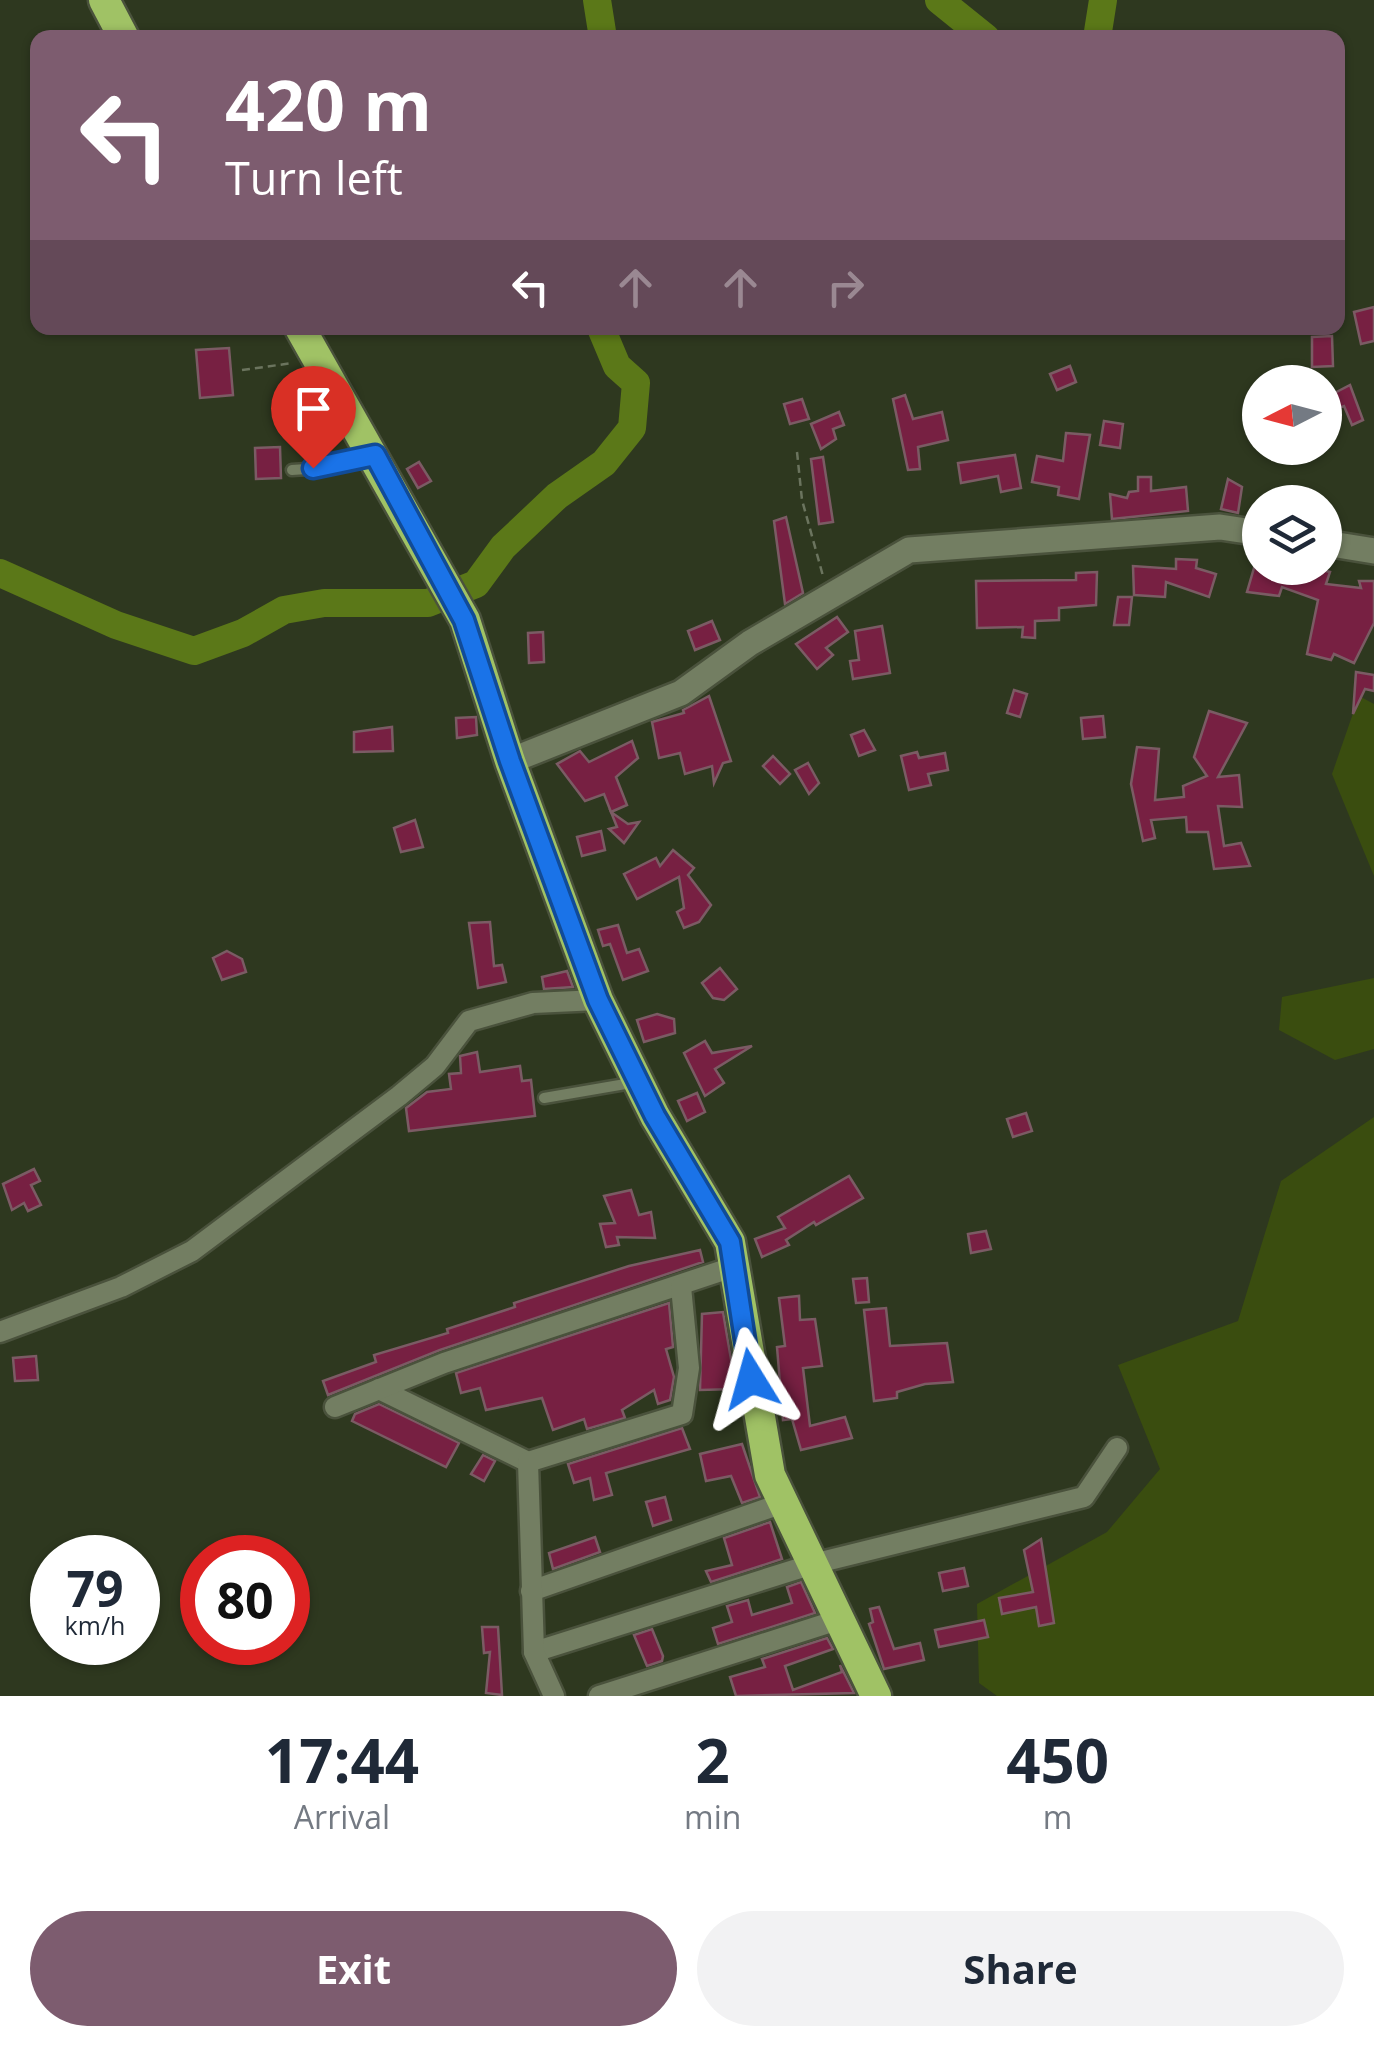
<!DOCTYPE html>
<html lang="en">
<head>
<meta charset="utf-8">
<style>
	:root { --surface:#fff; --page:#f2f2f3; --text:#1f2937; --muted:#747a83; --accent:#7d5c6f }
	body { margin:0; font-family:"Open Sans",sans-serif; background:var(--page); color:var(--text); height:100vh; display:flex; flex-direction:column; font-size:38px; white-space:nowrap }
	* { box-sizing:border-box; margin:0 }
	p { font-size:32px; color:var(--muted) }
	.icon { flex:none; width:55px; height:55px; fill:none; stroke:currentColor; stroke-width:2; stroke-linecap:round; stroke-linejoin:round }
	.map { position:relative; height:1696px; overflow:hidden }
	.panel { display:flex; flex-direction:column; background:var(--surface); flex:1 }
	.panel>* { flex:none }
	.top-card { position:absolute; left:30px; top:30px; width:1315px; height:305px; border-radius:20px; box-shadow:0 2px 8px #0004; background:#7d5c6f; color:#fff; overflow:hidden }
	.needle { width:65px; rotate:264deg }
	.fabs { position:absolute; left:1242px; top:365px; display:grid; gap:20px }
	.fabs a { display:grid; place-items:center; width:100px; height:100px; border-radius:50%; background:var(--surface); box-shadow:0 2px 8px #0004; font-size:50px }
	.speed { position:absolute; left:30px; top:1535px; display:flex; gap:20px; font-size:50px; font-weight:700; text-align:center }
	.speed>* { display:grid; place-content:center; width:130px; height:130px; border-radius:50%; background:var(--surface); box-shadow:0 2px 8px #0004; line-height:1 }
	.speed small { font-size:25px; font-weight:400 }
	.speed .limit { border:15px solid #d22; background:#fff; color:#111 }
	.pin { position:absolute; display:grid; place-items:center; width:85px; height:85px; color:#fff; margin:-102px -42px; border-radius:50% 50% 50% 0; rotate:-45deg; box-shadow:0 0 10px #0007 }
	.pin .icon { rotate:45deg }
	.me { position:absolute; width:110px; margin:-55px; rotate:352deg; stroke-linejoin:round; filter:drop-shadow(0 0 8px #0008) }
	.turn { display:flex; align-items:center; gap:35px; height:210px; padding:0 30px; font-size:45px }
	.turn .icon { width:130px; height:130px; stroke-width:2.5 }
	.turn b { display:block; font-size:70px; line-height:85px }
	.lanes { display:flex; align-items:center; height:95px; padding:0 30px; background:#0003; justify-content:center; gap:50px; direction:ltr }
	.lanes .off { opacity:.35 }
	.eta { display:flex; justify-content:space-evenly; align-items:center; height:170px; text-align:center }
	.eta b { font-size:60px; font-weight:700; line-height:70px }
	.primary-button { display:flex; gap:20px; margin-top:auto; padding:20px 30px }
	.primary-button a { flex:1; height:115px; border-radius:60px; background:var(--accent); color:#fff; font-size:40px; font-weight:700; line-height:115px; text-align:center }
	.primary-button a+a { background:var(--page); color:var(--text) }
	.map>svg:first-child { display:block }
	.green { fill:#3a4d0f }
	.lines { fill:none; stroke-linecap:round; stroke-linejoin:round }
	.river { stroke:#5b7818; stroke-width:28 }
	.building { fill:#772042; stroke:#7b5b64; stroke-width:2.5 }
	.lane-casing { stroke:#4a523c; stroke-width:15 }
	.street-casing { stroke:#4a523c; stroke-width:25 }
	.secondary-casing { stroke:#4a523c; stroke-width:30 }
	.highway-casing { stroke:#4a523c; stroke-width:35 }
	.path { stroke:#6b745e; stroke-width:2.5; stroke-dasharray:8 5; stroke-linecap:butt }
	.lane { stroke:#737e62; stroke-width:10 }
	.street { stroke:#737e62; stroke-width:20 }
	.secondary { stroke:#737e62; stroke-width:25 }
	.highway { stroke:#a0c265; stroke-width:30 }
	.route-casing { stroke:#114b97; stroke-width:25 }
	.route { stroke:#1a73e8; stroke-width:18 }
</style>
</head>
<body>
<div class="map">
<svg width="1374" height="1696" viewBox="0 0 1374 1696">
	<rect width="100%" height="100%" fill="#2e381f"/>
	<g class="green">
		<polygon points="1359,696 1374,704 1374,876 1332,774"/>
		<polygon points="1374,978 1374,1049 1335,1060 1279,1030 1282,997"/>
		<polygon points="1374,1117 1374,1696 997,1696 979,1683 977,1604 1107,1532 1160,1469 1118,1365 1238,1321 1281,1181"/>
	</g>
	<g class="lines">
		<g class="river">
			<polyline points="597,0 603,38"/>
			<polyline points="939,0 986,38"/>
			<polyline points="1097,38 1103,0"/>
			<polyline points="0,573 116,625 194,651 243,633 284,610 324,603 428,603 476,584 503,547 557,496 604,463 632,428 636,383 617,366 601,328"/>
		</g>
	</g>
	<g class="building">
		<polygon points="1374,307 1374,341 1361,344 1354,312"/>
		<polygon points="1332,336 1333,366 1312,367 1312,337"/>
		<polygon points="229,348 233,395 200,398 196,350"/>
		<polygon points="1070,366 1076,382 1057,390 1050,374"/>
		<polygon points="1350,385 1363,420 1352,425 1344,406 1330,411 1325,398"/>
		<polygon points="905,395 913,419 942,412 948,440 918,447 920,469 908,470 893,399"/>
		<polygon points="802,399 809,419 790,424 784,404"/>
		<polygon points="839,412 844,425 833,429 836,439 821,449 811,424"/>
		<polygon points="1104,421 1123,424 1120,448 1100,445"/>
		<polygon points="1066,433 1090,435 1079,499 1058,495 1059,487 1032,482 1037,456 1063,461"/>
		<polygon points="280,447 281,478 256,479 255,448"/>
		<polygon points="1015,455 1021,488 1001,492 998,476 961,483 958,463"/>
		<polygon points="823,457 833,522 819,524 811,459"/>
		<polygon points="419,462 431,481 418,488 407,469"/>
		<polygon points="1138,477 1151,477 1151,491 1186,487 1188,511 1112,519 1110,494 1127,498 1129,492 1138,491"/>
		<polygon points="1228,479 1242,487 1238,513 1221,509"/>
		<polygon points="786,517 803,593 785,604 774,521"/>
		<polygon points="1176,559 1197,560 1196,568 1216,574 1209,597 1166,582 1165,597 1134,595 1133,566 1176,569"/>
		<polygon points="1254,568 1313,568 1330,572 1326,584 1361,588 1359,581 1374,581 1374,623 1354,663 1334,654 1331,660 1307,654 1318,600 1282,587 1279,596 1247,592"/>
		<polygon points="1097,572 1096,605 1059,608 1059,620 1035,621 1035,638 1022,637 1023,627 977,628 976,581 1076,580 1076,573"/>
		<polygon points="1118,597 1132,597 1129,625 1114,625"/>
		<polygon points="837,617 848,632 826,648 833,655 817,669 796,644"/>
		<polygon points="712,621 720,640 695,650 688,631"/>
		<polygon points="882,626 890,673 853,679 850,661 859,660 855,631"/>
		<polygon points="543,632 544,662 529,663 528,633"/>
		<polygon points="1356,672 1374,675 1374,691 1365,689 1353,714"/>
		<polygon points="1014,690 1027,694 1020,717 1007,713"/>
		<polygon points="709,696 731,761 723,763 714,783 712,766 685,774 680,753 659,758 652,722 684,713 683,710"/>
		<polygon points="1209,711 1247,723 1218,777 1239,775 1242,807 1218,806 1224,846 1241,843 1250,866 1214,869 1208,832 1187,832 1186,817 1151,820 1155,838 1143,841 1131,784 1137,747 1159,749 1155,800 1184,797 1183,786 1207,776 1194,757"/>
		<polygon points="1103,716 1105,737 1083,739 1081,718"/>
		<polygon points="476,717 477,735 457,738 456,718"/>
		<polygon points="392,727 393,751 354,752 354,732"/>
		<polygon points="864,730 875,750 859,756 851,735"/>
		<polygon points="632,741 638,758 616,777 627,805 611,812 604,794 585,801 557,764 580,751 589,762"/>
		<polygon points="917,752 919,758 945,753 948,770 928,774 931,785 909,790 901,756"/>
		<polygon points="773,756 790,774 780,784 763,766"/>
		<polygon points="808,763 819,783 809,794 795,770"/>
		<polygon points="611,812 628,824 639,822 624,843 609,829 617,827"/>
		<polygon points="415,820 423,847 401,852 394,828"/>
		<polygon points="601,831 605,850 582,856 577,837"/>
		<polygon points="673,850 694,868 688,875 711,905 699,922 684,928 677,912 684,908 679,877 637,899 624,874 656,858 660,866"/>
		<polygon points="490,922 494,966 502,965 506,982 478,988 469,923"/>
		<polygon points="618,925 627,953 639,949 648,971 623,980 610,944 603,946 598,930"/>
		<polygon points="227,951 242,959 246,972 222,980 213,958"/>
		<polygon points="720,968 737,989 724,1000 713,998 702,983"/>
		<polygon points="567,971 573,987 544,989 542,977"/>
		<polygon points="657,1014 674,1019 675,1033 644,1042 637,1020"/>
		<polygon points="705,1041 712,1053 752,1046 715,1069 724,1083 705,1096 684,1053"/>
		<polygon points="477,1052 480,1072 520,1066 522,1081 531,1080 535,1116 409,1131 406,1108 427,1092 451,1089 449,1074 461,1073 460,1056"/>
		<polygon points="697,1093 705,1112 687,1121 678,1101"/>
		<polygon points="1026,1113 1032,1131 1013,1137 1007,1119"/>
		<polygon points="34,1169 40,1181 31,1185 41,1205 28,1211 24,1203 12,1210 3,1184"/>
		<polygon points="849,1176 863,1198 816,1225 814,1222 786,1240 789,1245 762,1257 755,1239 785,1228 778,1217"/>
		<polygon points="631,1190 639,1215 651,1212 655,1238 617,1237 619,1245 606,1247 600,1224 615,1223 604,1196"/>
		<polygon points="986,1231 991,1249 971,1253 968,1234"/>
		<polygon points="700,1250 703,1262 440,1350 328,1395 323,1381 376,1362 374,1355 448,1333 447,1329 515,1307 514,1303 629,1266"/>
		<polygon points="867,1278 869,1302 856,1303 853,1279"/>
		<polygon points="799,1296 800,1320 815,1319 822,1366 803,1368 810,1426 845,1417 852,1438 801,1450 792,1419 783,1420 777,1347 785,1346 779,1298"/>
		<polygon points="669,1303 673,1347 666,1349 674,1377 670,1400 658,1404 654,1390 622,1410 625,1418 587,1429 584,1419 553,1430 542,1398 486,1410 480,1388 461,1393 456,1373"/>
		<polygon points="886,1308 890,1346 947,1343 953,1382 925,1384 897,1392 897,1398 874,1401 864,1310"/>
		<polygon points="723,1312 736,1389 700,1390 702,1314"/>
		<polygon points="36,1356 38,1380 15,1381 13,1358"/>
		<polygon points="379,1404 459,1443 446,1467 352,1421 355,1414"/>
		<polygon points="682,1428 690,1449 606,1473 612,1495 594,1500 590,1478 574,1483 568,1464"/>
		<polygon points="742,1444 760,1497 742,1503 731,1476 706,1481 700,1454"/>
		<polygon points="483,1455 495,1461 484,1481 471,1474"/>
		<polygon points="665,1497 671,1520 653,1526 646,1502"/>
		<polygon points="770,1522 782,1559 711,1582 706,1571 732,1565 724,1538"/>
		<polygon points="595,1537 600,1552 553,1569 549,1553"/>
		<polygon points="1041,1539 1054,1623 1039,1626 1036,1607 1002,1614 999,1598 1033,1592 1024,1550"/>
		<polygon points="964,1568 968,1586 943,1591 939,1573"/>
		<polygon points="801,1582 815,1613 718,1644 713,1628 732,1622 727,1606 748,1600 752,1615 792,1603 787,1587"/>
		<polygon points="879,1607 894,1649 920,1643 924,1660 884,1669 869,1624 873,1622 870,1609"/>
		<polygon points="984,1620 988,1637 939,1647 935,1630"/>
		<polygon points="482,1627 498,1627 502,1695 486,1693 490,1652 484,1653"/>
		<polygon points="652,1629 663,1656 662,1661 647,1666 634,1635"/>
		<polygon points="827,1638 833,1649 785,1666 793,1690 842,1672 840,1665 854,1693 736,1696 730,1677 765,1667 762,1659"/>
	</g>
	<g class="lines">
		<g class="lane-casing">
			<g id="lane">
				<polyline points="292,470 335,467 369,457"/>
				<polyline points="544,1098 637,1082"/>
			</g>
		</g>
		<g class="street-casing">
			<g id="street">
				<polyline points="0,1332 121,1287 192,1251 399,1096 435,1066 469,1021 533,1003 598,1000"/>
				<polyline points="379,1389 528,1462"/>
				<polyline points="335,1407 444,1363 736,1266"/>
				<polyline points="531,1591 783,1503"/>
				<polyline points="534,1652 813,1564 1084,1497 1117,1448"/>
				<polyline points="554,1696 534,1652 528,1462 682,1414 689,1368 681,1287"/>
				<polyline points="599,1696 841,1619"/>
			</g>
		</g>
		<g class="secondary-casing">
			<g id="secondary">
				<polyline points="1325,543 1374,551"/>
				<polyline points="510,761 681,693 750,643 909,550 1220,527 1260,533"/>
			</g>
		</g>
		<g class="highway-casing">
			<g id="highway">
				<polyline points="104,0 124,38"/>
				<polyline points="300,328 465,620 510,761 598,1000 655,1116 730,1242 770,1475 876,1696"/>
			</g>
		</g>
		<g class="path">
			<polyline points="242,370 293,363"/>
			<polyline points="797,452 802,500 823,576"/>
		</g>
		<use href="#lane" class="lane"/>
		<use href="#street" class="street"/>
		<use href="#secondary" class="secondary"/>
		<use href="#highway" class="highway"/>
	</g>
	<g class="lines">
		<g class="route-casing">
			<polyline id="route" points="313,468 375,455 464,620 510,761 598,1000 655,1116 730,1242 751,1379"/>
		</g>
		<use href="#route" class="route"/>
	</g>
</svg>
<div class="fabs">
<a><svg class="needle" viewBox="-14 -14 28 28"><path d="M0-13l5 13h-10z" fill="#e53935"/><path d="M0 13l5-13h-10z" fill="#747a83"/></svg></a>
<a><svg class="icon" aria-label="layers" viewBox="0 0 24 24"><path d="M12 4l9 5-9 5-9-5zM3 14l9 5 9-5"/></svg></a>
</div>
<div class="speed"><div>79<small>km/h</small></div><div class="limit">80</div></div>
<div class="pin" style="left:313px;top:468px;background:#d93025"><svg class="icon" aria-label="arrive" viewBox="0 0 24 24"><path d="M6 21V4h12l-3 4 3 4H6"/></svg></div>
<svg class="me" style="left:751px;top:1379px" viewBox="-20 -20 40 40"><path d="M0-17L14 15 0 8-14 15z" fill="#1a73e8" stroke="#fff" stroke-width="4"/></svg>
<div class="top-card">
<div class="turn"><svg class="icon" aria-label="left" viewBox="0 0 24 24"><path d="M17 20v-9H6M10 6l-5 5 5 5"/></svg><div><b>420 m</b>Turn left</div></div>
<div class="lanes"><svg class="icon" aria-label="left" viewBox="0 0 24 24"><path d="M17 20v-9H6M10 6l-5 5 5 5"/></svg><svg class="icon off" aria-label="ahead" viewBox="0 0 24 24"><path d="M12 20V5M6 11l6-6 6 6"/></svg><svg class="icon off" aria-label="ahead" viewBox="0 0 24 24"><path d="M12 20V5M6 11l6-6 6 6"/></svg><svg class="icon off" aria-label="right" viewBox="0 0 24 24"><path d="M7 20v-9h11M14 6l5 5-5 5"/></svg></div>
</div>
</div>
<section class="panel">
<div class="eta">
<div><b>17:44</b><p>Arrival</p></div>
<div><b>2</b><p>min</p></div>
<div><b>450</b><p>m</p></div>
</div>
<div class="primary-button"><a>Exit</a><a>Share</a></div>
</section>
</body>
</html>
